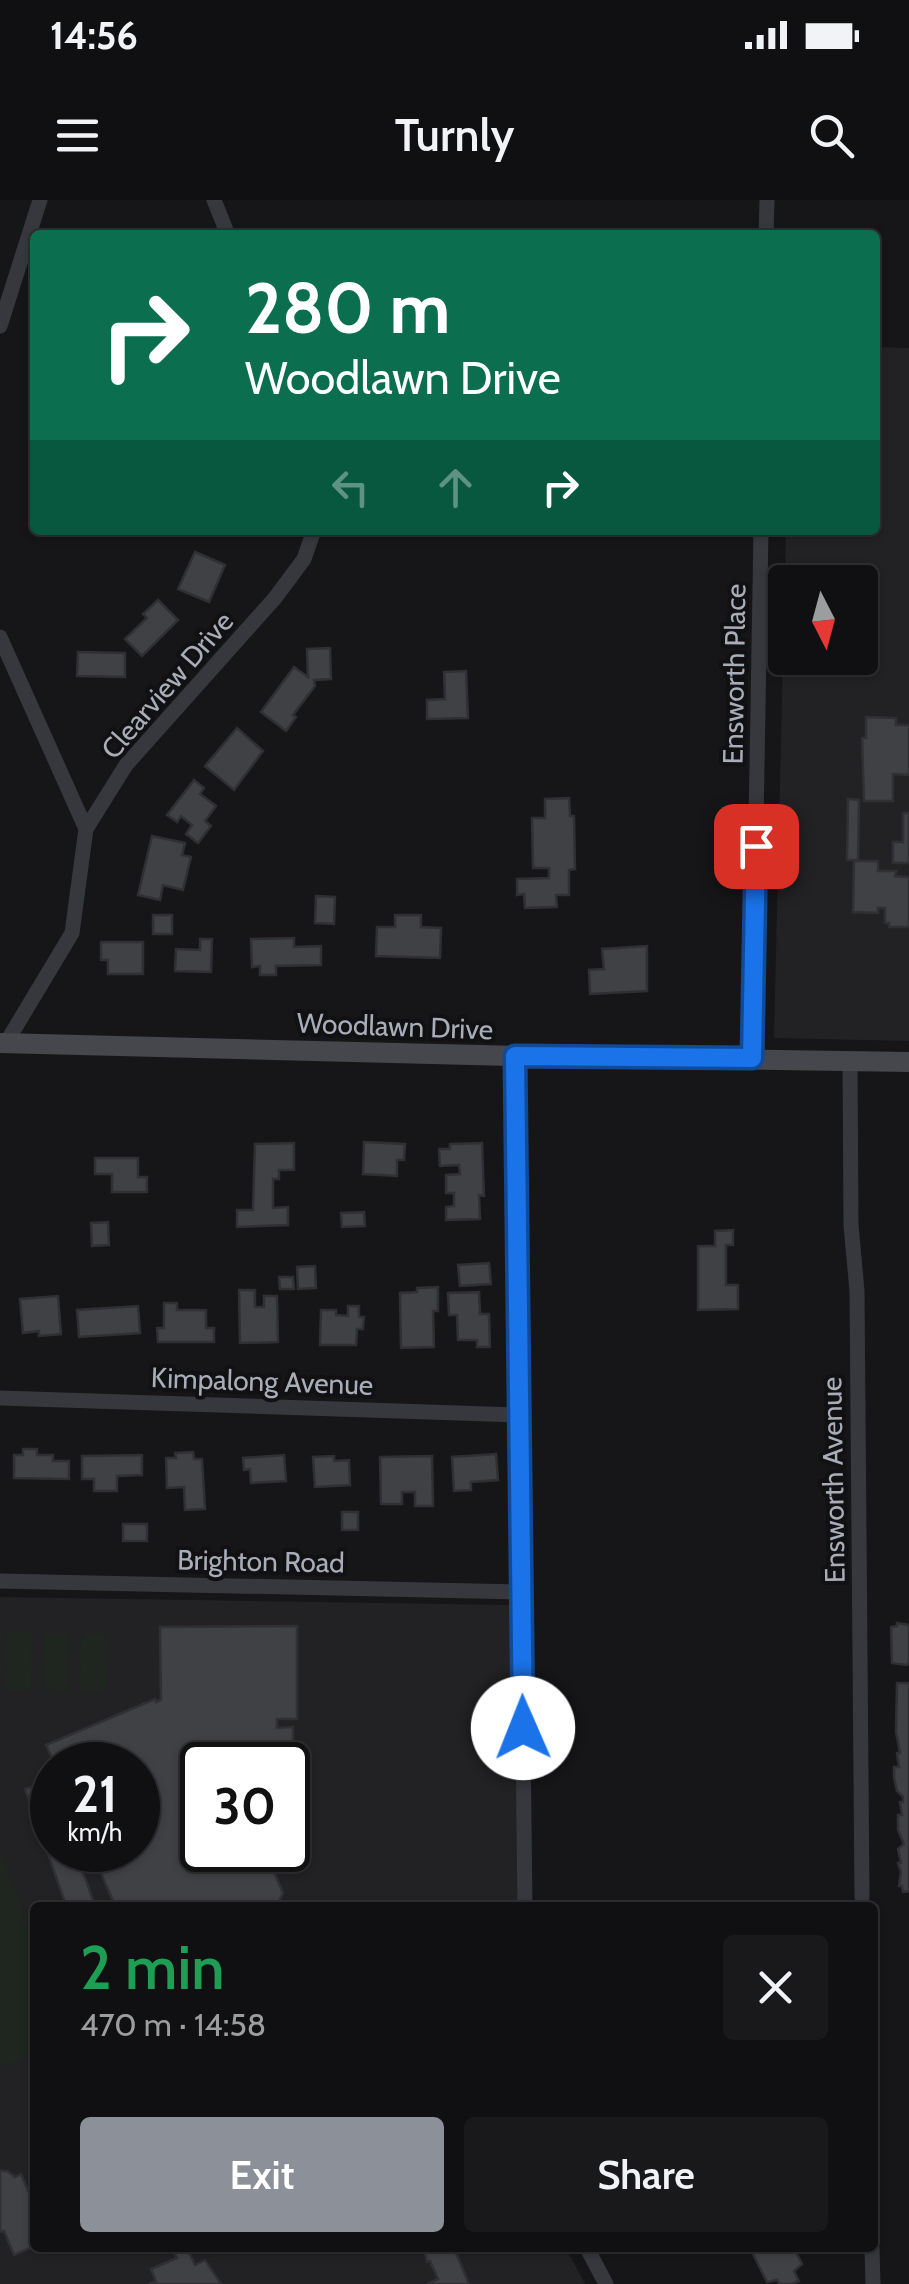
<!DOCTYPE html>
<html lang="en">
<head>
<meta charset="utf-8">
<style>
	:root { --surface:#101012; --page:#19191b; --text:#f1f3f6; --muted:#9c9d9f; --line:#303032; --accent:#8c9099 }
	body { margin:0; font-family:Cabin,sans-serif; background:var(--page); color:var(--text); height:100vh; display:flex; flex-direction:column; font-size:38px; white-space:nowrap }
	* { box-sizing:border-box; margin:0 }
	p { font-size:32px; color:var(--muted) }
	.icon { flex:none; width:55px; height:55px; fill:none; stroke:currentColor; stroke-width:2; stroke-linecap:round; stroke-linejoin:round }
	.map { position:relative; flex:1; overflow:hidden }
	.details { position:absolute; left:30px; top:1702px; width:848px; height:350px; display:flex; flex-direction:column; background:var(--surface); border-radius:10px; box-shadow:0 2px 8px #0004,0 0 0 2px var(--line) }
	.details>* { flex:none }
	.top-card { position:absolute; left:30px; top:30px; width:850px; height:305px; border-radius:10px; box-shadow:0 2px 8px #0004,0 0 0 2px var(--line); background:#0b6e4f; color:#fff; overflow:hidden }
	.needle { width:65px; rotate:174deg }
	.fabs { position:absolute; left:768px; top:365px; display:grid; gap:20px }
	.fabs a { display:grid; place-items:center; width:110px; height:110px; border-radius:10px; background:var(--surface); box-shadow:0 2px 8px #0004,0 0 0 2px var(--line); font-size:50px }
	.speed { position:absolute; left:30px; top:1542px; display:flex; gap:20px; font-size:50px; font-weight:700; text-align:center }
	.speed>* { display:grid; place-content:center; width:130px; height:130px; border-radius:50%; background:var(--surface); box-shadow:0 2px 8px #0004,0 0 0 2px var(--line); line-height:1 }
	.speed small { font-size:25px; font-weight:400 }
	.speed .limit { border:5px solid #111; border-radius:15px; background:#fff; color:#111 }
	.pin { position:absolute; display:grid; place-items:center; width:85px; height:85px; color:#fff; margin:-42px; border-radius:20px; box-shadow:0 5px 15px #0006 }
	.me { position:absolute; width:110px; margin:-55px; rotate:359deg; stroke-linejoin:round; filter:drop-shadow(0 0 8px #0008) }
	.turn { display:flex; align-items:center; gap:35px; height:210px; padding:0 50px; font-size:45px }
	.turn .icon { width:130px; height:130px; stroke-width:2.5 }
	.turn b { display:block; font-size:70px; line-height:85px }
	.lanes { display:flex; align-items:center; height:95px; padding:0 50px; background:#0003; justify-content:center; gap:50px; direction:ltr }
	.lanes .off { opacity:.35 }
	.round { display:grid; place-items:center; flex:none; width:105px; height:105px; border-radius:10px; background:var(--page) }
	.head { display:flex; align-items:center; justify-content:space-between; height:170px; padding:0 50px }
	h1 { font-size:60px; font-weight:600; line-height:75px; color:#1e9e55 }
	.cta { display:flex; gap:20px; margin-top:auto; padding:20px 50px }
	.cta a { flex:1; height:115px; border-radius:10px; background:var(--accent); color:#fff; font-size:40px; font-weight:600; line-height:115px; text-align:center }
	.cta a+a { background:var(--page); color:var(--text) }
	.status { display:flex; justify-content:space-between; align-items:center; height:70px; padding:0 50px; background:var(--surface); direction:ltr }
	.status svg { height:28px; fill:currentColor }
	header { display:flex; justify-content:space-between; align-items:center; height:130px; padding:0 50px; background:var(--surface); font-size:45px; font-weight:600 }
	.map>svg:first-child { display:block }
	.built { fill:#222225; fill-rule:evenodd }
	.green { fill:#1e261f }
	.building { fill:#404145; stroke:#303034; stroke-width:2.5; fill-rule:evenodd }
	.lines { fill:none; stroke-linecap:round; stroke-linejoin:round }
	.minor { stroke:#37383d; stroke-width:15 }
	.secondary { stroke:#45474d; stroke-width:20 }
	.route-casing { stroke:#114b97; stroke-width:25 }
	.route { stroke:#1a73e8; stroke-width:18 }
	.labels { text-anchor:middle; stroke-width:8; stroke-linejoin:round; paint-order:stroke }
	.street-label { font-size:28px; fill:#a8adb8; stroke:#111113 }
</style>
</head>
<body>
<div class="status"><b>14:56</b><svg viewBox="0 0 49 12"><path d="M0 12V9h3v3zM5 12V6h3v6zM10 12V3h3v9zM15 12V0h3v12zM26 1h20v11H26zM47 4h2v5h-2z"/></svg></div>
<header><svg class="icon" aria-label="menu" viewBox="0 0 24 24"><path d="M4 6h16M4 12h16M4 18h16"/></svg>Turnly<svg class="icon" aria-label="search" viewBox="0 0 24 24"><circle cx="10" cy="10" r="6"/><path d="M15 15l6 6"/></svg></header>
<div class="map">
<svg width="909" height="2084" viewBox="0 0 909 2084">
	<rect width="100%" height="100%" fill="#161618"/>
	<g class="built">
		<path d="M875,147L909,148V841L774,838L786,330H875ZM785,382H860V458H785Z"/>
		<path d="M0,1397L514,1405L519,1707L35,1708V2048H566L585,2084H0ZM52,1565H138V1650H52ZM202,1565H288V1650H202Z"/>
	</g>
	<g class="green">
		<polygon points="6,1432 32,1433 31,1490 5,1490"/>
		<polygon points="44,1433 70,1433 69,1491 43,1490"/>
		<polygon points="81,1433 107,1434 106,1491 80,1491"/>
		<polygon points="0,1651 35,1745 35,1854 0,1867"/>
	</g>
	<g class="building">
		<polygon points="195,352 225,365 209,402 178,389"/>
		<polygon points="158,400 178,420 142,456 125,439 147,418 143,414"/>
		<polygon points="330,448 331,479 314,480 315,486 293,515 296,517 286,531 261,512 294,467 308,477 307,449"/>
		<polygon points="78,452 125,453 125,477 77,476"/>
		<polygon points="466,471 468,518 427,519 427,500 445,499 444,472"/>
		<polygon points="866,517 896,518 896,525 909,525 909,575 893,574 893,601 864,601 862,538 866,538"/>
		<polygon points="237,528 263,551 234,590 205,566"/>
		<polygon points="194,580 204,588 200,594 216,606 205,621 211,626 198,643 186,634 192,625 181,616 177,622 167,615"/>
		<polygon points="569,598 570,616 574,616 575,669 569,670 569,695 556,695 557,707 525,708 524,694 517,695 517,679 549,678 549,668 533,668 532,618 545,618 545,599"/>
		<polygon points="848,599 859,600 858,660 847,660"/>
		<polygon points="903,613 909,613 909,663 893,663 893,642 903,642"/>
		<polygon points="152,636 185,643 182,655 191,657 183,690 163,685 160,700 138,695"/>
		<polygon points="854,661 878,661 878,671 896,671 895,676 909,677 909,727 889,727 889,723 885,723 885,708 878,708 878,713 853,712"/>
		<polygon points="316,696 335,697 334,724 315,723"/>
		<rect x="153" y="715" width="19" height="19"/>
		<polygon points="395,715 421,715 421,727 441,728 440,758 376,756 377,727 395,727"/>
		<polygon points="294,738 294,747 321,746 321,765 276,766 276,775 260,775 260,766 252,767 251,739"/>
		<polygon points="200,739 212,739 211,772 175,771 176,749 200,750"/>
		<polygon points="101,742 143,742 143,774 108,774 108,760 101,760"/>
		<polygon points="647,746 647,791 590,794 589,770 604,769 602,749"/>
		<polygon points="364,942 405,944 404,960 397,960 397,976 363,974"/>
		<polygon points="294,943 294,970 279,970 279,979 273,979 273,1008 288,1007 288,1025 237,1027 237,1010 253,1010 255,944"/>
		<polygon points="482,943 484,996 479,995 480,1019 446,1020 446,1007 454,1006 454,993 446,993 446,975 460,974 459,965 440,966 439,949 450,949 450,944"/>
		<polygon points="95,958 138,958 138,977 147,977 147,992 112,992 112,974 95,974"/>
		<polygon points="364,1012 365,1026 342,1027 341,1013"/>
		<polygon points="108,1022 109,1045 92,1046 91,1023"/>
		<polygon points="733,1030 733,1045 726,1045 726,1085 738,1085 738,1109 698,1110 698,1046 715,1046 715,1031"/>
		<polygon points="489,1063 491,1084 460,1086 458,1065"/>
		<polygon points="315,1066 316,1088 298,1089 297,1067"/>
		<polygon points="279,1077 293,1077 294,1089 280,1089"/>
		<polygon points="438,1087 438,1111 433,1111 434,1147 401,1148 400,1093 417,1092 417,1088"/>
		<polygon points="239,1090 255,1090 255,1107 264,1107 264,1096 277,1096 278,1142 240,1143"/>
		<polygon points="479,1092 480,1114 489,1114 490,1147 477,1147 477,1140 458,1140 457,1115 449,1115 448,1093"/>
		<polygon points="58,1096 61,1134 39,1136 39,1131 23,1133 20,1099"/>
		<polygon points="164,1103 177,1103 177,1110 206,1110 206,1128 214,1128 214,1142 158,1142 157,1128 164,1128"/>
		<polygon points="138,1106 140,1133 79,1137 77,1110"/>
		<polygon points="348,1106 359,1106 359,1117 364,1117 363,1129 357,1129 356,1145 320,1145 321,1110 336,1110 336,1115 348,1116"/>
		<polygon points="23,1249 37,1249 37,1255 53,1255 53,1261 69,1261 69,1279 14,1278 14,1255 23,1255"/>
		<polygon points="193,1252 194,1259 202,1259 205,1309 185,1310 184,1287 167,1288 166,1258 176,1258 175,1253"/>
		<polygon points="496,1254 498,1280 471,1282 471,1290 454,1291 452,1257"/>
		<polygon points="142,1255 142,1275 117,1276 117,1291 94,1291 94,1279 82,1279 82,1256"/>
		<polygon points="284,1255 286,1281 251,1283 250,1269 244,1270 243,1258"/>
		<polygon points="334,1256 334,1261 349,1260 350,1285 315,1287 313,1257"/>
		<polygon points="432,1256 433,1306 415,1306 415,1292 402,1292 402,1304 381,1304 380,1257"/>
		<rect x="342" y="1312" width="16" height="18"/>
		<rect x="123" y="1324" width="24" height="17"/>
		<polygon points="897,1423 909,1425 909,1463 906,1465 892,1463 891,1427 897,1426"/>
		<path d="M297,1426V1519H277V1528L293,1527L294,1670L273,1669L283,1693L280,1699L287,1708H116L91,1650H138V1565H55L46,1545L155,1499L156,1502L161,1500L160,1427ZM202,1565H288V1650H202Z"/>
		<polygon points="897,1483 909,1483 909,1691 903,1692 902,1686 899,1686 901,1672 898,1663 901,1663 898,1649 904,1644 898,1630 898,1615 902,1615 900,1602 903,1602 903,1597 897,1591 894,1577 894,1567 899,1567 897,1553 900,1553 896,1532"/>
		<polygon points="50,1581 52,1650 75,1650 96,1708 67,1708 25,1589"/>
		<polygon points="0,1971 7,1971 15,1977 21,1974 35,2007 35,2046 14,2055 4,2031 0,2032"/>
		<polygon points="179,2048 187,2048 195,2065 205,2060 221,2084 149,2084 156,2081 151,2069 177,2058 173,2050"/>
		<polygon points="424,2048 454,2048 469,2084 427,2084 438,2079 430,2061 427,2062"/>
		<polygon points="750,2048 794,2048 802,2064 794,2071 799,2081 792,2084 779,2084 777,2080 767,2082"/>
	</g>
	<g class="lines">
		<g class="minor">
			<polyline points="214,0 228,35"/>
			<polyline points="766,35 767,0"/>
			<polyline points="0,126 40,0"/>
			<polyline points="0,437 86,629"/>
			<polyline points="6,843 72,733 86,629 126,565 275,398 304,359 314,330"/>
			<polyline points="515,856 525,1708"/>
			<polyline points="752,859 761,330"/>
			<polyline points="850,861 851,1025 857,1091 862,1698"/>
			<polyline points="0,1198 521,1215"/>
			<polyline points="0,1381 522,1392"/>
			<polyline points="587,2048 606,2084"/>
			<polyline points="872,2048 873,2084"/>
		</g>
		<polyline class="secondary" points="0,843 515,856 909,862"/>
	</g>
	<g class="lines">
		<g class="route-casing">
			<polyline id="route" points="523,1528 515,856 752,858 756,646"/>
		</g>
		<use href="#route" class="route"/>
	</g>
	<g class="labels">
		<g class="street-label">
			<text transform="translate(734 474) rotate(-89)" y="10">Ensworth Place</text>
			<text transform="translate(167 485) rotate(-49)" y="10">Clearview Drive</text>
			<text transform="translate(395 826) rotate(2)" y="10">Woodlawn Drive</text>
			<text transform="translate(262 1181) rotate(2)" y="10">Kimpalong Avenue</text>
			<text transform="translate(833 1280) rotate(-91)" y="10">Ensworth Avenue</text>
			<text transform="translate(261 1361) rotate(1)" y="10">Brighton Road</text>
		</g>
	</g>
</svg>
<div class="fabs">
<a><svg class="needle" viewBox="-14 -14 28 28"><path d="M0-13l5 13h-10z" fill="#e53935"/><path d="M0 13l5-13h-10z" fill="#9c9d9f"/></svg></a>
</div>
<div class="speed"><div>21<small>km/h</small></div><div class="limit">30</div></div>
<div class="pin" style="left:756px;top:646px;background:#d93025"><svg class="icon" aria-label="arrive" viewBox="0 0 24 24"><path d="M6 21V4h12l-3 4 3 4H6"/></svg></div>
<svg class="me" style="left:523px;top:1528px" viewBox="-20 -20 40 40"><circle r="19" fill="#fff"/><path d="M0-13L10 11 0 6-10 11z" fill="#1a73e8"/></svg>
<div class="top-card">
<div class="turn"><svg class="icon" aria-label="right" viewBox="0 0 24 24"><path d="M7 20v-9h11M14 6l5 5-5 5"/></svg><div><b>280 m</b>Woodlawn Drive</div></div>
<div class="lanes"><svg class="icon off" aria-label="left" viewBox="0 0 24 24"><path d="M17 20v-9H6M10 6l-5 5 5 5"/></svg><svg class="icon off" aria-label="ahead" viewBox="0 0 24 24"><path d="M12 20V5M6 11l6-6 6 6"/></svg><svg class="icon" aria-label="right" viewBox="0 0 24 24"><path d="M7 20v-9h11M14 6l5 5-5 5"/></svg></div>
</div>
<section class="details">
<div class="head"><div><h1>2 min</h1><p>470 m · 14:58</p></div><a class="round"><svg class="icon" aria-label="close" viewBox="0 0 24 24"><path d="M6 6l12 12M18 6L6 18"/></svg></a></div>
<div class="cta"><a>Exit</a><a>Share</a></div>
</section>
</div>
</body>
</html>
